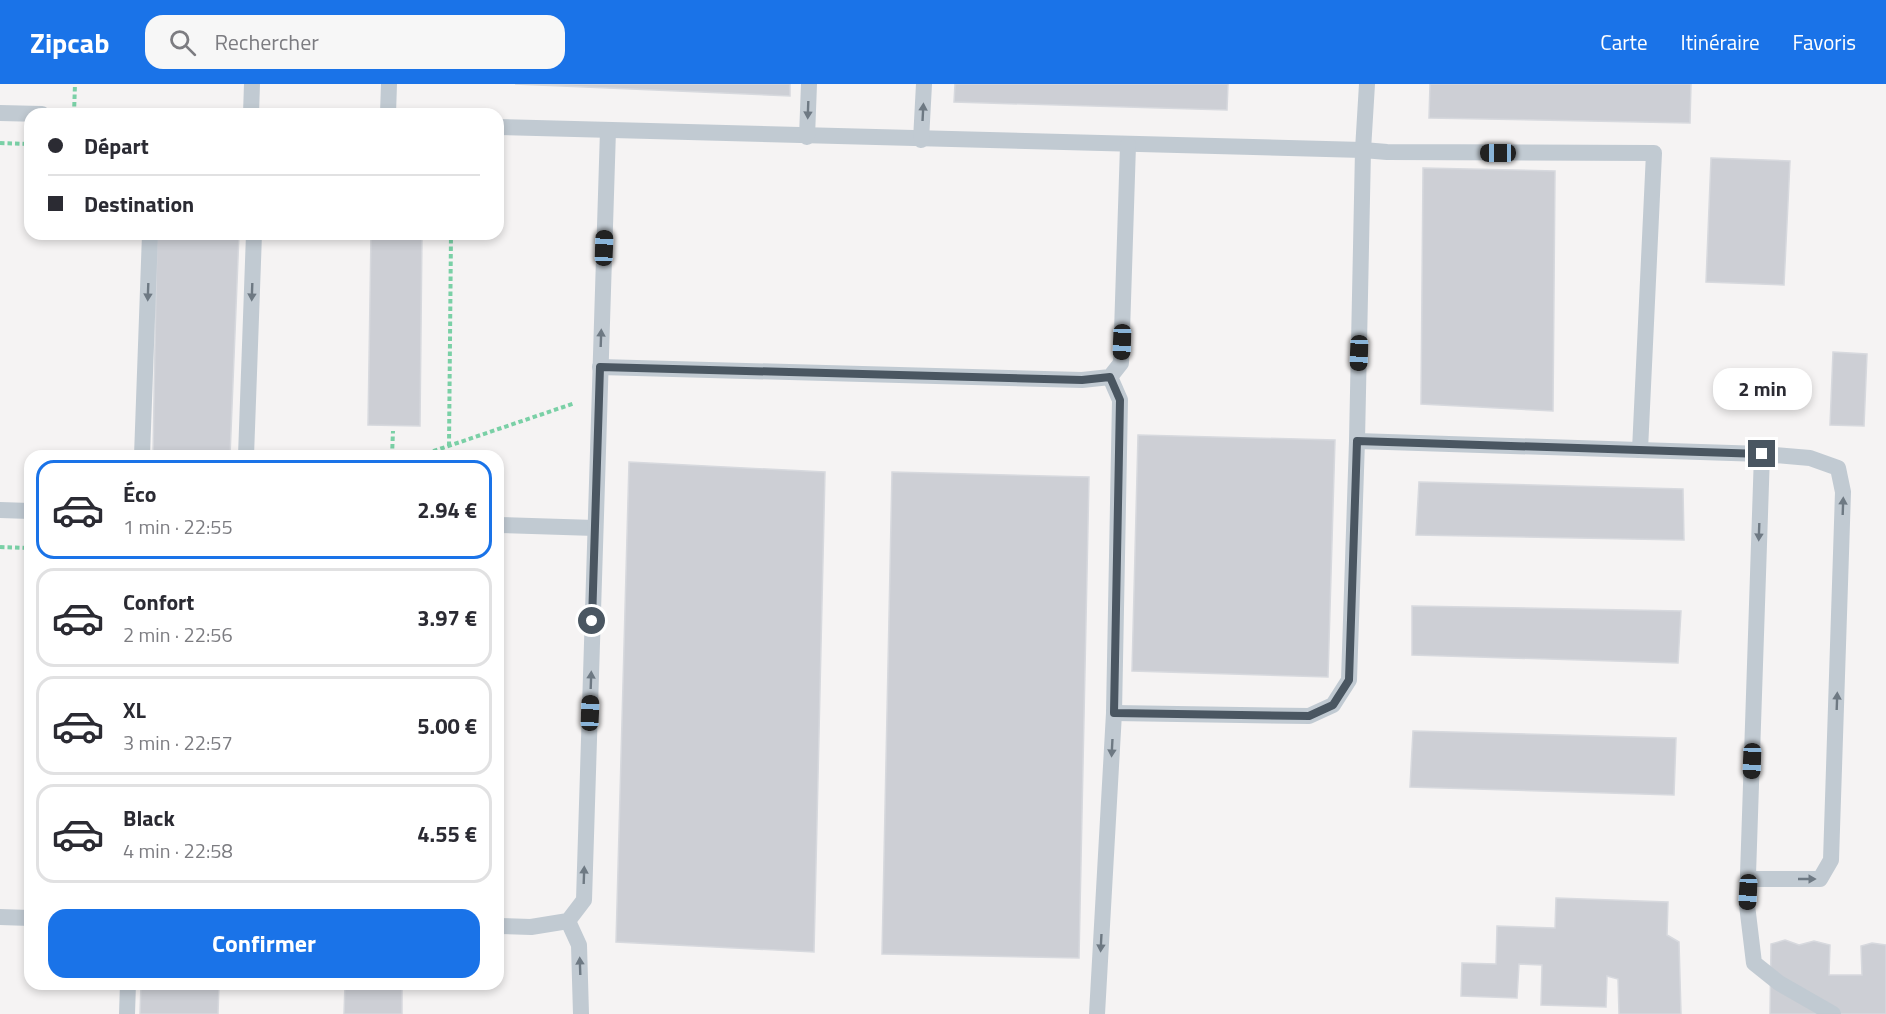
<!DOCTYPE html>
<html lang="fr">
<meta charset="utf-8">
<style>
body{margin:0;font-family:"Titillium Web",sans-serif;background:#f7f7f7;color:#2b2b33;height:100vh;display:flex;flex-direction:column;font-size:22px;white-space:nowrap}
*{box-sizing:border-box;margin:0}
p{font-size:20px;color:#7c7c81}
.icon{flex:none;width:33px;height:33px;fill:none;stroke:currentColor;stroke-width:2;stroke-linecap:round;stroke-linejoin:round}
.map{position:relative;flex:1;overflow:hidden}
.details{position:absolute;left:24px;top:366px;width:480px;height:540px;display:flex;flex-direction:column;background:#fff;border-radius:18px;box-shadow:0 3px 9px #0003}
.details>*{flex:none}
.top-card{position:absolute;left:24px;top:24px;width:480px;height:132px;border-radius:18px;box-shadow:0 3px 9px #0003;display:grid;align-content:center;height:132px;padding:0 24px;background:#fff}
.end{position:absolute;width:27px;height:27px;margin:-14px;border:8px solid #4a5661;background:#fff;box-shadow:0 0 0 3px #fff}
.from{border-radius:50%}
.bubble{position:absolute;height:42px;border-radius:18px;background:#fff;box-shadow:0 3px 9px #0003;font-size:20px;font-weight:700;line-height:42px;text-align:center}
.car{position:absolute;width:18px;height:36px;margin:-18px -9px;border-radius:8px;box-shadow:0 0 4px 2px #0007;background:linear-gradient(#222 24%,#8ab4d8 0 40%,#222 0 76%,#8ab4d8 0 86%,#222 0)}
.top-card b{display:flex;align-items:center;gap:21px;height:57px;font-size:22px}
.top-card b+b{border-top:2px solid #e1e1e2}
.top-card i{width:15px;height:15px;background:#2b2b33}
ul{padding:10px 0 0;list-style:none}
li{display:flex;align-items:center;gap:18px;height:99px;margin:0 12px 9px;padding:0 12px;border:3px solid #e1e1e2;border-radius:18px}
li div{flex:1}
li b{display:block;font-size:22px}
li em{font-style:normal;font-weight:700}
li.current{border-color:#1a73e8}
li>.icon{width:54px;height:54px;stroke-width:1.5}
.button{display:flex;gap:12px;margin-top:auto;padding:12px 24px}
.button a{flex:1;height:69px;border-radius:18px;background:#1a73e8;color:#fff;font-size:24px;font-weight:700;line-height:69px;text-align:center}
header{display:flex;align-items:center;gap:36px;box-sizing:border-box;height:84px;padding:0 30px;background:#1a73e8;color:#fff}
header strong{font-size:28px}
nav{display:flex;gap:33px;margin-inline-start:auto;font-size:21px}
.search{width:420px;height:54px;background:#f7f7f7;display:flex;align-items:center;gap:15px;box-sizing:border-box;padding:0 21px;border-radius:18px;color:#7c7c81;font-size:22px}
.map>svg:first-child{display:block}
</style>
<header>
<strong>Zipcab</strong>
<div class="search"><svg class="icon" aria-label="search" viewBox="0 0 24 24"><circle cx="10" cy="10" r="6"/><path d="M15 15l6 6"/></svg>Rechercher</div>
<nav><a>Carte</a><a>Itinéraire</a><a>Favoris</a></nav>
</header>
<div class="map">
<svg width="1886" height="930" viewBox="0 0 1886 930">
<rect width="100%" height="100%" fill="#f5f3f3"/>
<g fill="#cdcfd5" stroke="#d7d9de" stroke-width="1.5">
<path d="M515,0H790V12Z"/>
<path d="M955,0H1228L1227,26L954,18Z"/>
<path d="M1430,0H1691L1690,39L1429,34Z"/>
<path d="M1711,74L1790,77L1784,201L1706,198Z"/>
<path d="M1423,84L1555,87L1553,327L1421,320Z"/>
<path d="M157,150H239L230,372H153Z"/>
<path d="M371,150H422L420,342L368,341Z"/>
<path d="M1833,268L1867,270L1864,342L1830,341Z"/>
<path d="M1138,351L1335,356L1328,593L1132,587Z"/>
<path d="M629,378L825,388L814,868L616,858Z"/>
<path d="M892,388L1089,393L1079,874L882,870Z"/>
<path d="M1419,398L1683,405L1684,456L1416,451Z"/>
<path d="M1412,522L1681,527L1678,579L1412,571Z"/>
<path d="M1413,647L1676,654L1674,711L1410,703Z"/>
<path d="M1556,814L1668,818L1667,851L1679,858L1681,930H1619L1618,895L1607,892L1606,923L1541,921L1542,881L1519,880L1517,914L1461,912L1462,879L1496,880L1497,842L1555,844Z"/>
<path d="M1785,856L1799,861L1814,857L1830,861L1829,891H1862L1861,862L1872,859L1886,861V930H1770L1771,860Z"/>
<path d="M141,900H219L218,930H140Z"/>
<path d="M345,900H402V930H344Z"/>
</g>
<g fill="none" stroke-linecap="round" stroke-linejoin="round">
<g stroke="#7ad0a6" stroke-width="4" stroke-dasharray="4.5 3" stroke-linecap="butt">
<path d="M74,30L75,0"/>
<path d="M0,59L30,60"/>
<path d="M449,362L451,150"/>
<path d="M392,372L393,347"/>
<path d="M419,372L575,319"/>
<path d="M0,463L30,464"/>
</g>
<g stroke="#c1cad2" stroke-width="16">
<path d="M0,29L42,30"/>
<path d="M251,30L252,0"/>
<path d="M388,30L389,0"/>
<path d="M498,43C786,49 1074,61 1363,66L1387,68L1654,69L1640,366"/>
<path d="M807,53L809,0"/>
<path d="M921,56L924,0"/>
<path d="M600,283L1082,296L1110,293L1121,279L1128,61"/>
<path d="M1357,357L1762,370"/>
<path d="M142,372L150,150"/>
<path d="M246,372L254,150"/>
<path d="M0,426L30,427"/>
<path d="M498,441L595,444"/>
<path d="M1114,629L1309,632L1333,621L1349,596L1357,357L1363,66L1367,0"/>
<path d="M1748,795H1820L1831,776L1843,408L1838,384L1810,374L1762,370L1747,821L1754,879L1779,899L1833,930"/>
<path d="M0,833L30,834"/>
<path d="M568,837L579,861L581,930"/>
<path d="M498,842L531,843L568,837L584,816L608,46"/>
<path d="M127,930L128,900"/>
<path d="M1097,930L1114,629L1120,316L1110,293"/>
</g>
</g>
<defs><path id="oneway-solid" d="M-6-.8H1V-3.2L6.5 0L1 3.2V.8H-6Z" transform="scale(1.5)"/></defs>
<g fill="#6e7983">
<use href="#oneway-solid" transform="translate(808 26) rotate(92)"/>
<use href="#oneway-solid" transform="translate(923 28) rotate(-87)"/>
<use href="#oneway-solid" transform="translate(148 208) rotate(92)"/>
<use href="#oneway-solid" transform="translate(252 208) rotate(92)"/>
<use href="#oneway-solid" transform="translate(601 254) rotate(-88)"/>
<use href="#oneway-solid" transform="translate(1843 422) rotate(-88)"/>
<use href="#oneway-solid" transform="translate(1759 448) rotate(92)"/>
<use href="#oneway-solid" transform="translate(591 596) rotate(-88)"/>
<use href="#oneway-solid" transform="translate(1837 617) rotate(-88)"/>
<use href="#oneway-solid" transform="translate(1112 664) rotate(93)"/>
<use href="#oneway-solid" transform="translate(584 791) rotate(-88)"/>
<use href="#oneway-solid" transform="translate(1807 795)"/>
<use href="#oneway-solid" transform="translate(1101 859) rotate(93)"/>
<use href="#oneway-solid" transform="translate(580 882) rotate(-92)"/>
</g>
<g fill="none" stroke-linecap="round" stroke-linejoin="round">
<path stroke="#4a5661" stroke-width="8" d="M592,537L600,283L1082,296L1110,293L1120,316L1114,629L1309,632L1333,621L1349,596L1357,357L1762,370"/>
</g>
</svg>
<i class="end from" style="left:592px;top:537px"></i>
<i class="end" style="left:1762px;top:370px"></i>
<div class="bubble" style="left:1713px;top:284px;width:99px">2 min</div>
<i class="car" style="left:1498px;top:69px;rotate:270deg"></i>
<i class="car" style="left:604px;top:164px;rotate:2deg"></i>
<i class="car" style="left:1122px;top:258px;rotate:182deg"></i>
<i class="car" style="left:1359px;top:269px;rotate:182deg"></i>
<i class="car" style="left:590px;top:629px;rotate:2deg"></i>
<i class="car" style="left:1752px;top:677px;rotate:182deg"></i>
<i class="car" style="left:1748px;top:808px;rotate:183deg"></i>
<div class="top-card">
<b><i class="from"></i>Départ</b>
<b><i></i>Destination</b>
</div>
<section class="details">
<ul>
<li class="current"><svg class="icon" aria-label="car" viewBox="0 0 24 24"><path d="M5 17H2v-5l4-1 3-4h7l3 4 3 1v5h-3M9 17h6M6 11h13"/><circle cx="7" cy="17" r="2"/><circle cx="17" cy="17" r="2"/></svg><div><b>Éco</b><p>1 min · 22:55</p></div><em>2.94 €</em></li>
<li><svg class="icon" aria-label="car" viewBox="0 0 24 24"><path d="M5 17H2v-5l4-1 3-4h7l3 4 3 1v5h-3M9 17h6M6 11h13"/><circle cx="7" cy="17" r="2"/><circle cx="17" cy="17" r="2"/></svg><div><b>Confort</b><p>2 min · 22:56</p></div><em>3.97 €</em></li>
<li><svg class="icon" aria-label="car" viewBox="0 0 24 24"><path d="M5 17H2v-5l4-1 3-4h7l3 4 3 1v5h-3M9 17h6M6 11h13"/><circle cx="7" cy="17" r="2"/><circle cx="17" cy="17" r="2"/></svg><div><b>XL</b><p>3 min · 22:57</p></div><em>5.00 €</em></li>
<li><svg class="icon" aria-label="car" viewBox="0 0 24 24"><path d="M5 17H2v-5l4-1 3-4h7l3 4 3 1v5h-3M9 17h6M6 11h13"/><circle cx="7" cy="17" r="2"/><circle cx="17" cy="17" r="2"/></svg><div><b>Black</b><p>4 min · 22:58</p></div><em>4.55 €</em></li>
</ul>
<div class="button"><a>Confirmer</a></div>
</section>
</div>
